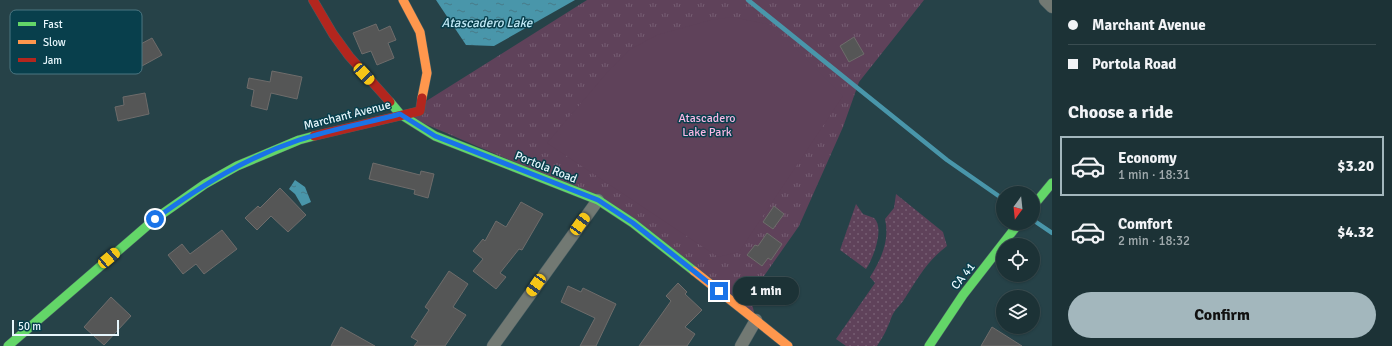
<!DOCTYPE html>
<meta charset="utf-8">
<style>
body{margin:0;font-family:Signika,sans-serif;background:#253a3e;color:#f1f3f6;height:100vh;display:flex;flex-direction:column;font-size:15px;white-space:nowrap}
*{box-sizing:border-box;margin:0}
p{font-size:13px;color:#a0aaad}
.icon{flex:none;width:22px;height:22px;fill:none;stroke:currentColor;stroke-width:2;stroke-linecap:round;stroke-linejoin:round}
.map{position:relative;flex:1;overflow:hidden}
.panel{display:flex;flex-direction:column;background:#1c3236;width:340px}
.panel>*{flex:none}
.banner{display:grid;align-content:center;height:88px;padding:0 16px;background:#1c3236}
.needle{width:26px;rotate:195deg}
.tools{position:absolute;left:996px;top:186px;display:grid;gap:8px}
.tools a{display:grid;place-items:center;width:44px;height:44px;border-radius:50%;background:#1c3236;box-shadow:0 1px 3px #0004,0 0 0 1px #3a4d51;font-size:20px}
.scale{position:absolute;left:12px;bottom:10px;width:107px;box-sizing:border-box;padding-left:4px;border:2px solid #e6f6fc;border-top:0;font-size:11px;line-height:14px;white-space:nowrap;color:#e6f6fc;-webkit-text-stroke:3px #083f4c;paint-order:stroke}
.end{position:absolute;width:18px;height:18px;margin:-9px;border:5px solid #1a73e8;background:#fff;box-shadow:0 0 0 2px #fff}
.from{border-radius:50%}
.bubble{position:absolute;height:28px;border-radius:14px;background:#1c3236;box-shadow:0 1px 3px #0004,0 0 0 1px #3a4d51;font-size:13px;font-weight:700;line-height:28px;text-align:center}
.car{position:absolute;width:12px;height:24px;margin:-12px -6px;border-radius:5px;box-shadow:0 0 3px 1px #0007;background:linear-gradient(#f5c518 24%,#345 0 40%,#f5c518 0 76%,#345 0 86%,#f5c518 0)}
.banner b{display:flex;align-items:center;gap:14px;height:38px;font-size:15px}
.banner b+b{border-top:1px solid #3a4d51}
.banner i{width:10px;height:10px;background:#f1f3f6}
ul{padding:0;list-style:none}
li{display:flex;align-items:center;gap:12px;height:60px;margin:0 8px 6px;padding:0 8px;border:2px solid transparent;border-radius:0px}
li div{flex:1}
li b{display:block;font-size:15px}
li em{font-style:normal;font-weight:700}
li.current{border-color:#a3b7bd}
li>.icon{width:36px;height:36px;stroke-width:1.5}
h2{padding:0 16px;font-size:18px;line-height:48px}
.action{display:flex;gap:8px;margin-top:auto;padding:8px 16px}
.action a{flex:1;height:46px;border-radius:24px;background:#a3b7bd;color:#111;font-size:16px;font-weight:700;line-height:46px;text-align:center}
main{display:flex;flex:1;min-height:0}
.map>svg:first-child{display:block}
</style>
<main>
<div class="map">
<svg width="1052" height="346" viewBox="0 0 1052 346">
<defs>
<pattern id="grass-dots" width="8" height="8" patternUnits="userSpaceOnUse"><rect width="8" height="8" fill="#5f425a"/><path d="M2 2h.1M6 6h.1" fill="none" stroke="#765e73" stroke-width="1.8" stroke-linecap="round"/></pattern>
<pattern id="park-tufts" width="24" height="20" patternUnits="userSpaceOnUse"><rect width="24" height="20" fill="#5f425a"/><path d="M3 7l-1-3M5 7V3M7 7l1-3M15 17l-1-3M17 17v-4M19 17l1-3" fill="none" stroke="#765e73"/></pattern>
<pattern id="water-ripples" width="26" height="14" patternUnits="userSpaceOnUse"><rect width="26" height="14" fill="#4996aa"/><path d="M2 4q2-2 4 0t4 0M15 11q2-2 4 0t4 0" fill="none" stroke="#487b89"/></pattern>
</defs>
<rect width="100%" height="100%" fill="#264248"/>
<g fill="url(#grass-dots)">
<path d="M896,194L943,232L947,246C927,261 918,278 905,298C901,305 895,309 892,316C887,329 885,334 877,346H846L836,339L875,283L870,277C881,260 890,240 885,219L894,208Z"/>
<path d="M856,204L863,214L874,218C885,228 873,259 866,269L840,250Z"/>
</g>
<path fill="url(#park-tufts)" d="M587,0H924L859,82L843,127L799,226L750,296L756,320L596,197L404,115Z"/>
<path fill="#5f425a" d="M732,17L772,25L843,96L739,252L718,257L547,143L611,68L631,49L657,35L711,20Z"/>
<g fill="url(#water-ripples)">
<path d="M436,0H575L494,46L466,45Z"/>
<path d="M295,180L305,187L311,202L302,206L295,194L289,189Z"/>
</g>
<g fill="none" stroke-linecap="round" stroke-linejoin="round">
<g stroke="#4996aa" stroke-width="4.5">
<path d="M748,0L947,160L1003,199"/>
<path d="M1033,220L1052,233"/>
</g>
</g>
<g fill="#555656" stroke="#6e6c6b">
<path d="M376,24L379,31L390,26L396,40L388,43L394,58L377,65L371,51L362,54L353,33Z"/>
<path d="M131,36L137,46L152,38L162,55L131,72L126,63L121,66L114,55L119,52L114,45Z"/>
<path d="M854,37L864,54L849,62L840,46Z"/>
<path d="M272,71L302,77L297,99L271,93L267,110L251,106L254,90L247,88L249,78L270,82Z"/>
<path d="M145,93L149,114L118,121L115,107L124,105L123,97Z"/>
<path d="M373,163L420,175L421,171L434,174L428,198L414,194L415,190L369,179Z"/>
<path d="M280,188L306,215L288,232L271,216L257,230L245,218L258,206L260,208Z"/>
<path d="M521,202L543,214L522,250L519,249L500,273L506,277L496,289L473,271L483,259L473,251L483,239L485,241L496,221L506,227Z"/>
<path d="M774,206L784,214L773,229L763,222Z"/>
<path d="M222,230L237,249L204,274L196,264L183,274L168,255L182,244L190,254Z"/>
<path d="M767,233L782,244L771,260L768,258L762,266L747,255L755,245L758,246Z"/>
<path d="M449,271L468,284L453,307L466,315L445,346H414L418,341L411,337L429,310L425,307Z"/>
<path d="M678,283L687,292L685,294L702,310L685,327L695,334L687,346H639L671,301L666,296Z"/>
<path d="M568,286L581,292L583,288L616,304L596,346H580L595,318L561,302Z"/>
<path d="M111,297L131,316L104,345L84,327Z"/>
<path d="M341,327L375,346H331Z"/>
<path d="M992,327L1022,346H981Z"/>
</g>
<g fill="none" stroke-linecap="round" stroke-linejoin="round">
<defs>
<g id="street">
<path d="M1045,0L1052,7"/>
<path d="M493,346L598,200"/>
<path d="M741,346L756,320"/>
</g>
<g id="fast">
<path d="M390,102L400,114L435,136L598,200L633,223L694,271"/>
<path d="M1033,206L1052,183"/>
<path d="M8,346L155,219L205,184L237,166L299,140L314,136"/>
<path d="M929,346L963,295L1019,223"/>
</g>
<g id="slow">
<path d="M403,0L420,32L427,73L422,98"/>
<path d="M694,271L788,346"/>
</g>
<g id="jam">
<path d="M313,0L333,34L349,56L390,102"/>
<path d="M314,136L420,111L422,98"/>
</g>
</defs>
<use href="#street" stroke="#475d62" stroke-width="13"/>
<use href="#fast" stroke="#475d62" stroke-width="10"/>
<use href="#slow" stroke="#475d62" stroke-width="10"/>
<use href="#jam" stroke="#475d62" stroke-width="10"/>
<use href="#street" stroke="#727973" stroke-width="12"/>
<use href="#fast" stroke="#63d668" stroke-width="9"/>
<use href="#slow" stroke="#ff974d" stroke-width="9"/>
<use href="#jam" stroke="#b3261e" stroke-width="9"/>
</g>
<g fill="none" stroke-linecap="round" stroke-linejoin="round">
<path stroke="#1a73e8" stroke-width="5" d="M155,219C201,186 245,158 299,140C332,129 367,123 400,114L435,136L598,200L633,223L719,291"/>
</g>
<g text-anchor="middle" stroke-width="3" stroke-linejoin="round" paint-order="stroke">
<g font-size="12" fill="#e6f6fc" stroke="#083f4c">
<text transform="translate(347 115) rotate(-14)" y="4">Marchant Avenue</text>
<text transform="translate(546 167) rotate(22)" y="4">Portola Road</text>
<text transform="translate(963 276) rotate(-52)" y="4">CA 41</text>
</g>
<g font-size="12" fill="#f6b7e3" stroke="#083f4c">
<text x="707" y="122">Atascadero<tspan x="707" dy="14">Lake Park</tspan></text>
</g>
<g font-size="13" font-style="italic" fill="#bfe8f5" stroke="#083f4c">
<text x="487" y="27">Atascadero Lake</text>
</g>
</g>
<rect x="10" y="10" width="132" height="64" rx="6" fill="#083f4c" stroke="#4b7681" stroke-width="1"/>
<rect x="18" y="22" width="18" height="4" fill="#63d668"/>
<rect x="18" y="40" width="18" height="4" fill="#ff974d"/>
<rect x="18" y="58" width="18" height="4" fill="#b3261e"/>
<g font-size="11" fill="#e6f6fc">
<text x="43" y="28">Fast</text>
<text x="43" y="46">Slow</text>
<text x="43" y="64">Jam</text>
</g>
</svg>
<div class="tools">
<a><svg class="needle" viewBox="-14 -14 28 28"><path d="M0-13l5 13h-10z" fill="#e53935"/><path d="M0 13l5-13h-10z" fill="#a0aaad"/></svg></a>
<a><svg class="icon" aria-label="locate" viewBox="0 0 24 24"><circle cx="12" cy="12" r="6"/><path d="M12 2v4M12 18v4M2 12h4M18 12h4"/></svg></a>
<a><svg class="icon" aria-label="layers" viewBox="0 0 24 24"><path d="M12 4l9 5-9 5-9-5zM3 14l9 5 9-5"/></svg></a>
</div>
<div class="scale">50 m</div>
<i class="end from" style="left:155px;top:219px"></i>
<i class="end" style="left:719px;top:291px"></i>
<div class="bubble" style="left:733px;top:277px;width:66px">1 min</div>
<i class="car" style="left:364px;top:74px;rotate:137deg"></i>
<i class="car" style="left:580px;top:224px;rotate:36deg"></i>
<i class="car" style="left:109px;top:258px;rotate:49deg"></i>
<i class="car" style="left:536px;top:285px;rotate:215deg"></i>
</div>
<section class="panel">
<div class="banner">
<b><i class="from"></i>Marchant Avenue</b>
<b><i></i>Portola Road</b>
</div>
<h2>Choose a ride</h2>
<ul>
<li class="current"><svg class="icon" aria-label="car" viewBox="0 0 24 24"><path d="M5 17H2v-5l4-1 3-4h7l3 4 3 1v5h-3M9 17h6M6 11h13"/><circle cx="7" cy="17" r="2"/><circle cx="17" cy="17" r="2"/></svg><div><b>Economy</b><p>1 min · 18:31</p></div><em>$3.20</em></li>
<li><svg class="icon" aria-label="car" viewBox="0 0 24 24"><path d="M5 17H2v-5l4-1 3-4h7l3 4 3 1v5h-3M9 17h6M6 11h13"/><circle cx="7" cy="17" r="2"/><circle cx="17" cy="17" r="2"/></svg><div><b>Comfort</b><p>2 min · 18:32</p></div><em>$4.32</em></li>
</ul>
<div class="action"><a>Confirm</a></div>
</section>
</main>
